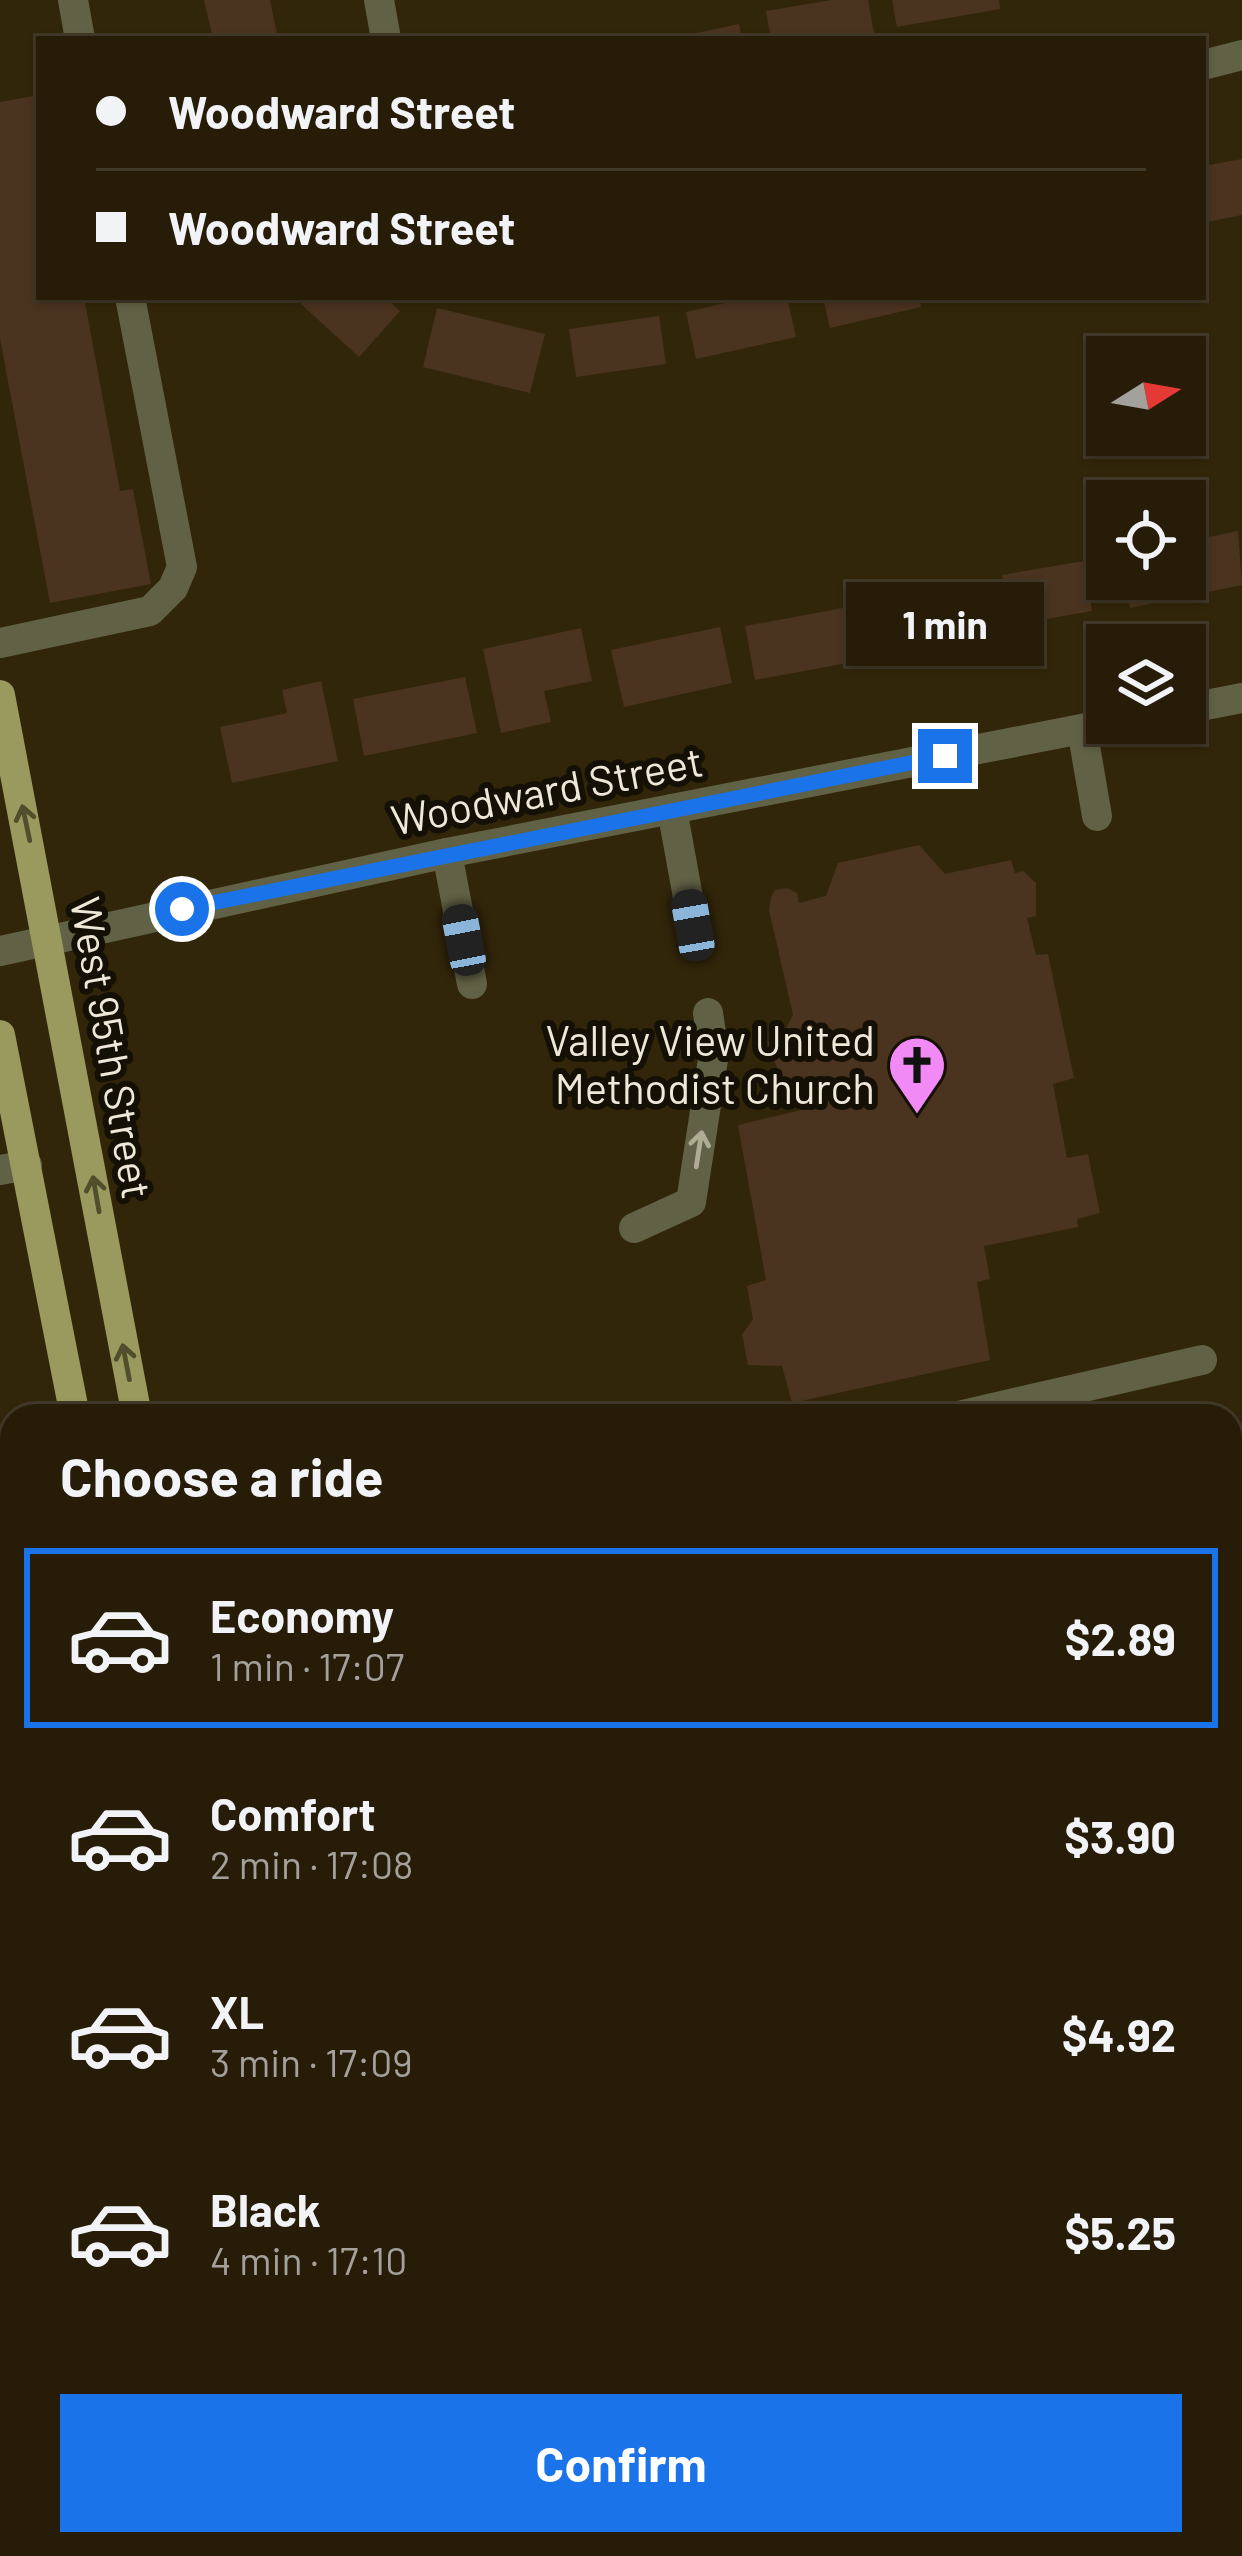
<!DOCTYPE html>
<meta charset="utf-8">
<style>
body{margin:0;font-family:Barlow,sans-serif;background:#2e2512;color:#f1f3f6;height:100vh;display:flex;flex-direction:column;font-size:45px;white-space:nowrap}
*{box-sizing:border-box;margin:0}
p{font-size:39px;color:#a4a19c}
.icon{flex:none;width:66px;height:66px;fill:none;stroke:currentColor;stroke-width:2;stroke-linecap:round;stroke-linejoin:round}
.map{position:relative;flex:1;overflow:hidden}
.details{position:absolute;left:0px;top:1404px;width:1242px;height:1152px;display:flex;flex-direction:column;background:#261c08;border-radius:36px 36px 0 0;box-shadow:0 3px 9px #0004,0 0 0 3px #423a29}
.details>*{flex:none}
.banner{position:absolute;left:36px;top:36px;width:1170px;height:264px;border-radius:0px;box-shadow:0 3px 9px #0004,0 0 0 3px #423a29;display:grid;align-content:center;height:264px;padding:0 60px;background:#261c08}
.needle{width:78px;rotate:79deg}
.tools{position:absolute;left:1086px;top:336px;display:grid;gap:24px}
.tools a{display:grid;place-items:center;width:120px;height:120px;border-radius:0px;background:#261c08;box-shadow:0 3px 9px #0004,0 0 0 3px #423a29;font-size:60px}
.end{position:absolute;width:54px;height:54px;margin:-27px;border:15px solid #1a73e8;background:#fff;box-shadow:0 0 0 6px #fff}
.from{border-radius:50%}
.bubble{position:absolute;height:84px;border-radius:0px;background:#261c08;box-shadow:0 3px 9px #0004,0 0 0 3px #423a29;font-size:39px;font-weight:700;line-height:84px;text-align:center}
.car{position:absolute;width:36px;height:72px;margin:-36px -18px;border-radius:15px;box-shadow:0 0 9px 3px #0007;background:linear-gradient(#222 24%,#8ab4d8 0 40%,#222 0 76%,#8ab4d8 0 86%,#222 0)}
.banner b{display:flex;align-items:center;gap:42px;height:114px;font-size:45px}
.banner b+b{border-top:3px solid #423a29}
.banner i{width:30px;height:30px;background:#f1f3f6}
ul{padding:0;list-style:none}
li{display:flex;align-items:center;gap:36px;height:180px;margin:0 24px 18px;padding:0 36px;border:6px solid transparent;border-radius:0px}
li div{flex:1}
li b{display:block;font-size:45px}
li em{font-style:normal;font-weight:700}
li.current{border-color:#1a73e8}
li>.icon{width:108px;height:108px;stroke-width:1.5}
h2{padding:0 60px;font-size:54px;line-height:144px}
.primary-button{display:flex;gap:24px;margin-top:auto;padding:24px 60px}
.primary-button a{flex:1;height:138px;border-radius:0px;background:#1a73e8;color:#fff;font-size:48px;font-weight:700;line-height:138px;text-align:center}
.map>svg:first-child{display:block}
</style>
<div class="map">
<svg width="1242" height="2556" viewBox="0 0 1242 2556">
<rect width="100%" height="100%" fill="#32260a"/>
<g fill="#4a331f">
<path d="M204,0H270L278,39H213Z"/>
<path d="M831,0H868L875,39H771L766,11Z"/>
<path d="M892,0H999L1000,9L897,27Z"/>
<path d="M739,24L742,39H678V37Z"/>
<path d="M34,96L39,124V297H84L120,491L133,489L151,584L50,603L0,339V102Z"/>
<path d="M1242,159V215L1207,222L1203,166Z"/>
<path d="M308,297H385L400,311L359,357L301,304Z"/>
<path d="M751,297H787L796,337L696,359L686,312Z"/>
<path d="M823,297H919L921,307L830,328Z"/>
<path d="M437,308L545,334L530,393L423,367Z"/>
<path d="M659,316L666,364L576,377L569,329Z"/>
<path d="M1238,531L1242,585L1130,608L1124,579H1185V542Z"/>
<path d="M1084,561L1092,611L1011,625L1002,575Z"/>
<path d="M969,586L978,636L879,652L870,603Z"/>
<path d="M843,608L853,662L755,680L745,626Z"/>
<path d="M720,627L732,683L624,707L611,650Z"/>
<path d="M581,628L592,681L544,691L551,722L501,733L483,649Z"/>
<path d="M465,677L477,733L364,756L353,699Z"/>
<path d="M321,681L338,761L232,783L220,727L287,713L282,690Z"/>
<path d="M919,845L945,874L1011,860L1015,873L1023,871L1036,883V916L1027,918L1036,955L1048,954L1074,1078L1053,1084L1067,1158L1088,1154L1100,1213L1077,1219L1078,1227L984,1246L990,1279L977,1282L990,1360L792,1403L782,1366L748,1365L742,1334L753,1320L747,1286L766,1280L738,1125L810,1108L808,1091L800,1084L785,1088L767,1042L777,1040L775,1030L786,1028L793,1015L769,910L771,897L775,890L787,888L797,893L799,903L826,896L838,863Z"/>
<path d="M1230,1534L1242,1552V1629L1233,1634Z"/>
<path d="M12,1652V2012L0,2015V1655Z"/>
<path d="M1230,1660L1242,1661V1749L1230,1748Z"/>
<path d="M1242,2315V2379L1230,2381V2318Z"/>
<path d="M76,2544H204L206,2556H78Z"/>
<path d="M484,2544H549L550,2550L486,2556Z"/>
</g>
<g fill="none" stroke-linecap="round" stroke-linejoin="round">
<path stroke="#908670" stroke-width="8" stroke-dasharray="6 9" stroke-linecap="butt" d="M0,1511L12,1509"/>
<g stroke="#616145" stroke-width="30">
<path d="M73,0L80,39"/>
<path d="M379,0L386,39"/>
<path d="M1203,65L1242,55"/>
<path d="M0,643L150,611L173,588L182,567L130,297"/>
<path d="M1185,709L1242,698"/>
<path d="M1082,729L1097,816"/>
<path d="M672,809L693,925"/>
<path d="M447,853L472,984"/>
<path d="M0,951L447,853L1112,723"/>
<path d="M0,1170L27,1165"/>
<path d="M634,1228L691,1202L714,1053L708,1013"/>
<path d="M958,1416L1202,1360"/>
<path d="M0,1567L12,1565"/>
<path d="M0,2079L12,2077"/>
<path d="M0,2180L12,2177"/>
<path d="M1230,2213L1242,2211"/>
<path d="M0,2307L12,2304"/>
<path d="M0,2412L12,2410"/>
</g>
<g stroke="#9a9a5e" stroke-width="30">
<path d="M0,695L137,1416"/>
<path d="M0,1035L75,1416"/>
<path d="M293,2544L296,2556"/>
<path d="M362,2544L365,2556"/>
</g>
</g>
<defs><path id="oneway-shaft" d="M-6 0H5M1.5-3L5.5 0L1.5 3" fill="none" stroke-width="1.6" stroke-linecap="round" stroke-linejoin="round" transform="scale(3)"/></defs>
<g stroke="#514e2d">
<use href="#oneway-shaft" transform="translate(26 823) rotate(-102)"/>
<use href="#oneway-shaft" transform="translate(96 1194) rotate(-100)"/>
<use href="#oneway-shaft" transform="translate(126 1362) rotate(-101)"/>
</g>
<use stroke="#afab95" href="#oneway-shaft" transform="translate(699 1149) rotate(-81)"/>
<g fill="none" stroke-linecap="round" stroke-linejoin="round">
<path stroke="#1a73e8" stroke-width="15" d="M182,909L945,756"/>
</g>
<defs>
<symbol id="church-pin" viewBox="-11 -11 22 30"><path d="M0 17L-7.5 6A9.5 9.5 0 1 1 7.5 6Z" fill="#f18af4" stroke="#151005"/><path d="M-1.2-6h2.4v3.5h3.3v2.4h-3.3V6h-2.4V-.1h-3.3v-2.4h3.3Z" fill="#111"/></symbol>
</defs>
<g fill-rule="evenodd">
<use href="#church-pin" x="884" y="1032" width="66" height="90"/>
</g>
<g text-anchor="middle" stroke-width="12" stroke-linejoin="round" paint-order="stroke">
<g font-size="42" fill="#efe7d7" stroke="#151005">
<text transform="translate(547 791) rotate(-11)" y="15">Woodward Street</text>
<text transform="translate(111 1048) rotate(80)" y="15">West 95th Street</text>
</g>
<g font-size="42" fill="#efe7d7" stroke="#151005" text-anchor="end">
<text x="875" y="1056">Valley View United<tspan x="875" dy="48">Methodist Church</tspan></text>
</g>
</g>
</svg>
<div class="tools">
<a><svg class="needle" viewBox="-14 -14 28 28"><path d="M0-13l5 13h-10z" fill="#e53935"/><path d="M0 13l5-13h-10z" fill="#a4a19c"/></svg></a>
<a><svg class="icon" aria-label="locate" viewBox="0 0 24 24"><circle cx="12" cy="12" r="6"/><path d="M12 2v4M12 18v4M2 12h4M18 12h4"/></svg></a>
<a><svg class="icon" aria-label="layers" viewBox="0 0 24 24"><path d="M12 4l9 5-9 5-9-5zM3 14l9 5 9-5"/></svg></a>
</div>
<i class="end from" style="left:182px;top:909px"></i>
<i class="end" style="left:945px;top:756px"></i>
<div class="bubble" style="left:846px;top:582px;width:198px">1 min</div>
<i class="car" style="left:693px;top:925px;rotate:350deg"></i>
<i class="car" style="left:464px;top:940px;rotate:349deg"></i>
<div class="banner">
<b><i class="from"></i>Woodward Street</b>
<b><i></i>Woodward Street</b>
</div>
<section class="details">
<h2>Choose a ride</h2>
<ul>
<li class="current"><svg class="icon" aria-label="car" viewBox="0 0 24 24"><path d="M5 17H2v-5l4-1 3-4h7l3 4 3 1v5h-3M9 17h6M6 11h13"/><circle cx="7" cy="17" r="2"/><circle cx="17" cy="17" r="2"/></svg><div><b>Economy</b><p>1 min · 17:07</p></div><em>$2.89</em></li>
<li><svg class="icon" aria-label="car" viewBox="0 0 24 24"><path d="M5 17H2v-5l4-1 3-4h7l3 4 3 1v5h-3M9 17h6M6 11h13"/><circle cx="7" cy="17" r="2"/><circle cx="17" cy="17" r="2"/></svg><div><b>Comfort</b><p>2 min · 17:08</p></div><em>$3.90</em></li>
<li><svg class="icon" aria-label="car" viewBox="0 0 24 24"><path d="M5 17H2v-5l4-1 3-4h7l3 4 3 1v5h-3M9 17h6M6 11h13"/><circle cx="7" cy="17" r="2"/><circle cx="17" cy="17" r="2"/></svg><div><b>XL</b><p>3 min · 17:09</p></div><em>$4.92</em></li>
<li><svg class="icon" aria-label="car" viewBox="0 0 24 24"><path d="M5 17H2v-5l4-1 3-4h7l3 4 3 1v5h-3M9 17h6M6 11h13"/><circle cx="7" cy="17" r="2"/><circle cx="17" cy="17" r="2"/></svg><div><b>Black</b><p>4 min · 17:10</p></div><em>$5.25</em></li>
</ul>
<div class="primary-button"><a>Confirm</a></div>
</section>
</div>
